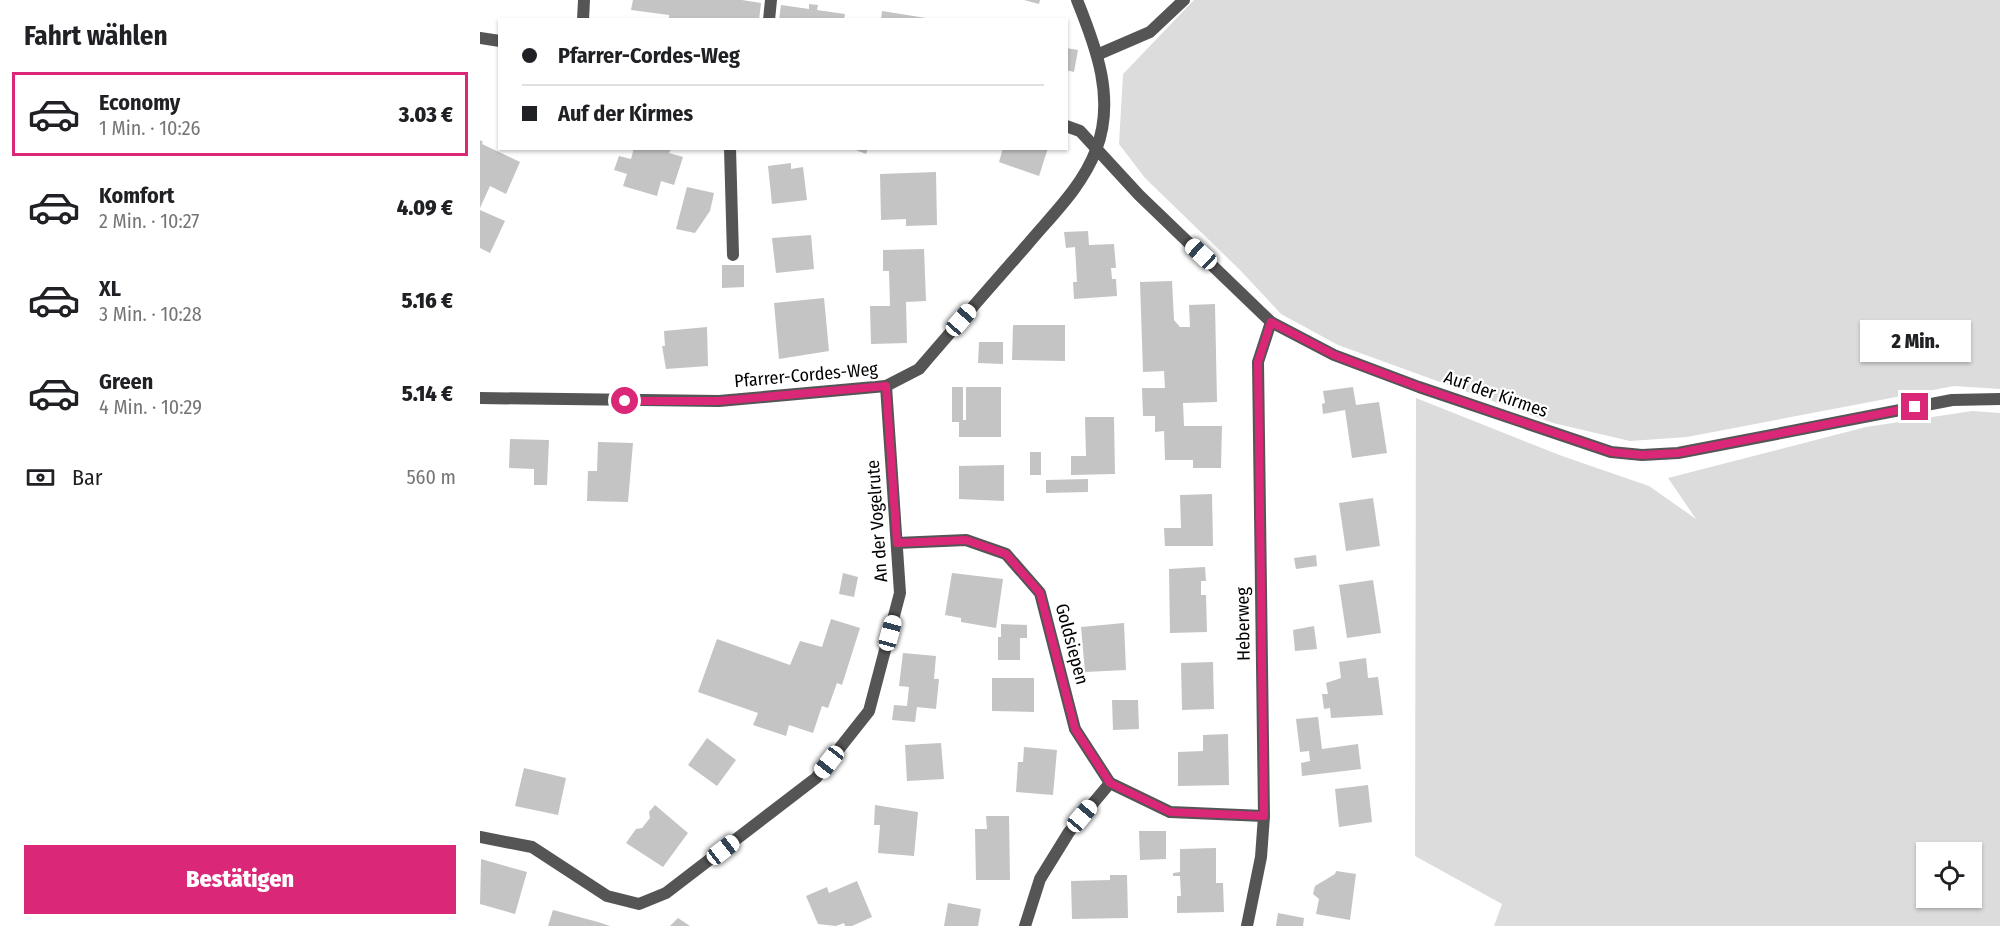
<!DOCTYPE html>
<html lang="de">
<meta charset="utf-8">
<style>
body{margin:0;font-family:"Fira Sans Condensed",sans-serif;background:#f6f6f6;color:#202124;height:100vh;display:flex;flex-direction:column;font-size:22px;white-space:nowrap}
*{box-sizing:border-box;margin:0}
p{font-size:20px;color:#757577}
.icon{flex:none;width:33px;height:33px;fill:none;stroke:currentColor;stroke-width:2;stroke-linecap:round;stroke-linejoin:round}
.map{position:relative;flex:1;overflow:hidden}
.sheet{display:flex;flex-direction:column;background:#fff;width:480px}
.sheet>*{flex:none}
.guide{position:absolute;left:18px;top:18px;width:570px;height:132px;border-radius:0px;box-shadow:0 2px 4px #0004;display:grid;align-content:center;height:132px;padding:0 24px;background:#fff}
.fabs{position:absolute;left:1436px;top:842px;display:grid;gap:12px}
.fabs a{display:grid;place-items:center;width:66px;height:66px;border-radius:0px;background:#fff;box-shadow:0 2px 4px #0004;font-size:30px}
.end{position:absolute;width:27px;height:27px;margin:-14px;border:8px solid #db2777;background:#fff;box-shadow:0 0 0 3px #fff}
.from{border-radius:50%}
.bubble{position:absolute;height:42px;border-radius:0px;background:#fff;box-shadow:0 2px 4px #0004;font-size:20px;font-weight:800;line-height:42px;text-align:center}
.car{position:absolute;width:18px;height:36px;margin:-18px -9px;border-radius:8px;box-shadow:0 0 4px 2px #0007;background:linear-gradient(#fff 24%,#345 0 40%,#fff 0 76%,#345 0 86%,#fff 0)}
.guide b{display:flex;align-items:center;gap:21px;height:57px;font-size:22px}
.guide b+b{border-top:2px solid #e0e0e0}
.guide i{width:15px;height:15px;background:#202124}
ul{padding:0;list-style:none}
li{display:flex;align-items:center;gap:18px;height:84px;margin:0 12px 9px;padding:0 12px;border:3px solid transparent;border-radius:0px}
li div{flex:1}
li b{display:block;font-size:22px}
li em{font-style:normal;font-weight:800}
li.selected{border-color:#db2777}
li>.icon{width:54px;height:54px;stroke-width:1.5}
h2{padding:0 24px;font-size:27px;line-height:72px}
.pay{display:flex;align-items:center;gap:15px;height:66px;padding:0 24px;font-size:22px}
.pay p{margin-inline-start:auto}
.button{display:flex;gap:12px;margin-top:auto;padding:12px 24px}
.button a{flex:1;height:69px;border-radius:0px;background:#db2777;color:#fff;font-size:24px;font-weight:800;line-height:69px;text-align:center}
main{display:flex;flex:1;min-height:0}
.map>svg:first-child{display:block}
</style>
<main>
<section class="sheet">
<h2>Fahrt wählen</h2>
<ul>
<li class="selected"><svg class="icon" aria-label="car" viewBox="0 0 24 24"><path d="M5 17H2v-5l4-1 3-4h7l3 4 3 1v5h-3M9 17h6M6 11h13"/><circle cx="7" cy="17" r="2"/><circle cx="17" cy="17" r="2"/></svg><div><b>Economy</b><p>1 Min. · 10:26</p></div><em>3.03 €</em></li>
<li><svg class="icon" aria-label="car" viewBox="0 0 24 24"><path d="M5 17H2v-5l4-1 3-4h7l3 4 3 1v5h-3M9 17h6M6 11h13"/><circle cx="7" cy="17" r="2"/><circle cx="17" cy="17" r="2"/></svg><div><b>Komfort</b><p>2 Min. · 10:27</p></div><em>4.09 €</em></li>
<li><svg class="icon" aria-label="car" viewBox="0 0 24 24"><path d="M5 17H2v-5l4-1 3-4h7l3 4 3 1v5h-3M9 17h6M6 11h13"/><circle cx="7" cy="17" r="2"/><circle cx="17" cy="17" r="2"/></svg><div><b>XL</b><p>3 Min. · 10:28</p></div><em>5.16 €</em></li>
<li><svg class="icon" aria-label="car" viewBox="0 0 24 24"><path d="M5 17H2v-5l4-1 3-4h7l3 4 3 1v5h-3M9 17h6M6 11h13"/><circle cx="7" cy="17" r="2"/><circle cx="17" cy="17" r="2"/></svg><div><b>Green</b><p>4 Min. · 10:29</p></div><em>5.14 €</em></li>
</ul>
<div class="pay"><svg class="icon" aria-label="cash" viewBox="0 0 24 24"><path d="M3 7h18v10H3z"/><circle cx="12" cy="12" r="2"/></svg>Bar<p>560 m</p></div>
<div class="button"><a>Bestätigen</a></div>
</section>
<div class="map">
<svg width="1520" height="926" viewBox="0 0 1520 926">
<rect width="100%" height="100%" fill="#fff"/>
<g fill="#dcdcdc" fill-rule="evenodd">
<path d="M714,0H1520V389L1474,386L1207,437L1150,441L1073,423L858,345L801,314L761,271L665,178L639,144L643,74Z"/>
<path d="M936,398L1082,456L1169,486L1216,519L1188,478L1386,427L1492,411L1520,413V926H1014L1022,904L935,856ZM1446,852H1491V897H1446Z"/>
</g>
<g fill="#c4c4c4">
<path d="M153,0H262L281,3L279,20H189V15L151,10Z"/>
<path d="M544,0H560L559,4Z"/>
<path d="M329,4L338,5L337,10L365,14L364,20H299L301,5L329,9Z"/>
<path d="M402,11L446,18V20H401Z"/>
<path d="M586,48L598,50L594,72L586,70Z"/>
<path d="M0,140L3,142L2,144L40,162L26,194L10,186L0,208Z"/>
<path d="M154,148H191L189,153L203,157L194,185L181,181L177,196L143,186L147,174L134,170L139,156L151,159Z"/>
<path d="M371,148H388L386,154Z"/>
<path d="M523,148H568L559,176L519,162Z"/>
<path d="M311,163V169L323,167L327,200L292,204L288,166Z"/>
<path d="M456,172L457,225L426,226V219L401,220L400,174Z"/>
<path d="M207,187L234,193L230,211L215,233L196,229Z"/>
<path d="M0,210L25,221L10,253L0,248Z"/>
<path d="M608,231L609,245L634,244L636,268H631L632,279H636L637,296L594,299L593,282H597L595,247L586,248L584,232Z"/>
<path d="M331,235L334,269L296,273L292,238Z"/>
<path d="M444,249L446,301L426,302L427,343L391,344L390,306H410L409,271H403V250Z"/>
<path d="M242,265H264V287L242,288Z"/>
<path d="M692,281L694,320L700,327H710L709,305L735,304L737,402L703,403L704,426H742L741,468H713V460H685L684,431L675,432V416H663L662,388H685L684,371L663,372L660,282Z"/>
<path d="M344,298L349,351L299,359L294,303Z"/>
<path d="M533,325H585V361L532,360Z"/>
<path d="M227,327L228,366L186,369L182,346H185L184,331Z"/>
<path d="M499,342H523V364L498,363Z"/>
<path d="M472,387H483V420H486V387H521V437H479V422H472Z"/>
<path d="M873,387L876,405L899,402L907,453L872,458L865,410L843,414L842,404L845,403L843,391Z"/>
<path d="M605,417H634L635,474L591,475V456H606Z"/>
<path d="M30,439L69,440L67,485H54V469L29,468Z"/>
<path d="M118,442L153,443L148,502L107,501L108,471H117Z"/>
<rect x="550" y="452" width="11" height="23"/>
<path d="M524,465V501L479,499V466Z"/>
<path d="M608,479V492L566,493V480Z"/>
<path d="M732,494L733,546H685L684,528H701L700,495Z"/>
<path d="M893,498L900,546L866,551L859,503Z"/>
<path d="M836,555L837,566L816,569L814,558Z"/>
<path d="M725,567L726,581H721V595H726L727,632L690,633L689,569Z"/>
<path d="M363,573L378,577L374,597L359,594Z"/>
<path d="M472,573L523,579L516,628L481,622V618L465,615Z"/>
<path d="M893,580L901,633L867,638L859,585Z"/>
<path d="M351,619L380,628L362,685L357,683L348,708L342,706L333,733L309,725L306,736L273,725L278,713L218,692L237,639L310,665L320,641L342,647Z"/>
<path d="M644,623L646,670L605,672L601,627Z"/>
<path d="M521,624L547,625V638H540V660H518V637H521Z"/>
<path d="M834,626L837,649L815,651L813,630Z"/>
<path d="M423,653L456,656L454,679H459L456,709L437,707L435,722L412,720L414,705L427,706L429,687L419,686Z"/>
<path d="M886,658L888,678L898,677L903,715L851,718L850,708L844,709L842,694H848L846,683L861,678L859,662Z"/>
<path d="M733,662L734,709L702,710L701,663Z"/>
<path d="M512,678H554V712L512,711Z"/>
<path d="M632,700H658L659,729L633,730Z"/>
<path d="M838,717L842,749L878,744L881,769L822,776L821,763L830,761L829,751L820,752L816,719Z"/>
<path d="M748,734L749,785L698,786V752L723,751V735Z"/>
<path d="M227,738L256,760L237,786L208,765Z"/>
<path d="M461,743L464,779L427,781L425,745Z"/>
<path d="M544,747L577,750L573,795L536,792L538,762H543Z"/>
<path d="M44,768L86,778L78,815L35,806Z"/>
<path d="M888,785L892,822L859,827L855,789Z"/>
<path d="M175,805L208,833L183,867L146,843L156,829L162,828L170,818L169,812Z"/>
<path d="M395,805L438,812L434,856L398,853L400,825H394Z"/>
<path d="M506,816H529L530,880H496L495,829H507Z"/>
<path d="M659,831H686V859L660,860Z"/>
<path d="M736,848V883H743L744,912L697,913V896H701L700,876H693V873L700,872V849Z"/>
<path d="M1,859L47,872L35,914L0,904Z"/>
<path d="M856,871L876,874L870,920L836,914L839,899L833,894L835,886L855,874Z"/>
<path d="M630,875H647L648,918L592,919L591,881L630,880Z"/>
<path d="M377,881L392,917L372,926H365L364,923L356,926L338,924L326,896L347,887L349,893Z"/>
<path d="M468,903L501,909L498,926H464Z"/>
<path d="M73,910L118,922L130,926H68Z"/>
<path d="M798,913L824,918L823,926H796Z"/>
<path d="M198,918L210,926H190Z"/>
</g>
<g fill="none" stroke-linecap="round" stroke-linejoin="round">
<g stroke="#555" stroke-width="12">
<path d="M289,20L291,0"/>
<path d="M250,148L253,255"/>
</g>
<g stroke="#555" stroke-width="12">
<path d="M103,20L104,0"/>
<path d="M0,38L20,41"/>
<path d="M619,54L670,32L704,0"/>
<path d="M586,126L600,131L659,195L791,322L854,355L939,387L1131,452L1162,455L1198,453L1472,400L1520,399"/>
<path d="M0,398L239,401L406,386L439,369C475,327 511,286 547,245C572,215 602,187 616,150C636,99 616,47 597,0"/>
<path d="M417,543L486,540L526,554L560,593L595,729L630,783L690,812L784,816"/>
<path d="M0,837L52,847L127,896L159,904L186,893L336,778L389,711L420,593L406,386"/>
<path d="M545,926L560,879L589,832L630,783"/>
<path d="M767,926L781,857L784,816L778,362L791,322"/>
</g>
</g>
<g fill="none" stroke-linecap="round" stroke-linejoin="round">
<path stroke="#db2777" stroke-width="8" d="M145,401H239L406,386L417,543L486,540L526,554L560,593L595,729L630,783L690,812L784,816L778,362L791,322L854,355L939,387L1131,452L1162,455L1198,453L1435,407"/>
</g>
<g text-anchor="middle" stroke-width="4.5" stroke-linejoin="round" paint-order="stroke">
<g font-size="18" fill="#000" stroke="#fff">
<text transform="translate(326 375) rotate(-5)" y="6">Pfarrer-Cordes-Weg</text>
<text transform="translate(1016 394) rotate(19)" y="6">Auf der Kirmes</text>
<text transform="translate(397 521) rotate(-94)" y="6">An der Vogelrute</text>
<text transform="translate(763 624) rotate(-91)" y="6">Heberweg</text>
<text transform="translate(592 644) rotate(75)" y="6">Goldsiepen</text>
</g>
</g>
</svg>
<div class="fabs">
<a><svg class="icon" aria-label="locate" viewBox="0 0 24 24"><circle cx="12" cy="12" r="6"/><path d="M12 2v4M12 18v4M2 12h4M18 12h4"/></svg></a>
</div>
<i class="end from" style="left:145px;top:401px"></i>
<i class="end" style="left:1435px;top:407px"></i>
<div class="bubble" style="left:1380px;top:320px;width:111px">2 Min.</div>
<i class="car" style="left:721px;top:254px;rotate:313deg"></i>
<i class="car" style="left:481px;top:320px;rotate:41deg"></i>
<i class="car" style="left:410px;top:633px;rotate:15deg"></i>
<i class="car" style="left:349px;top:762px;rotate:218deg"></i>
<i class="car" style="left:602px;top:816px;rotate:40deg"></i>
<i class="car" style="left:243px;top:850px;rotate:52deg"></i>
<div class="guide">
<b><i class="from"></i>Pfarrer-Cordes-Weg</b>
<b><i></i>Auf der Kirmes</b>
</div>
</div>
</main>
